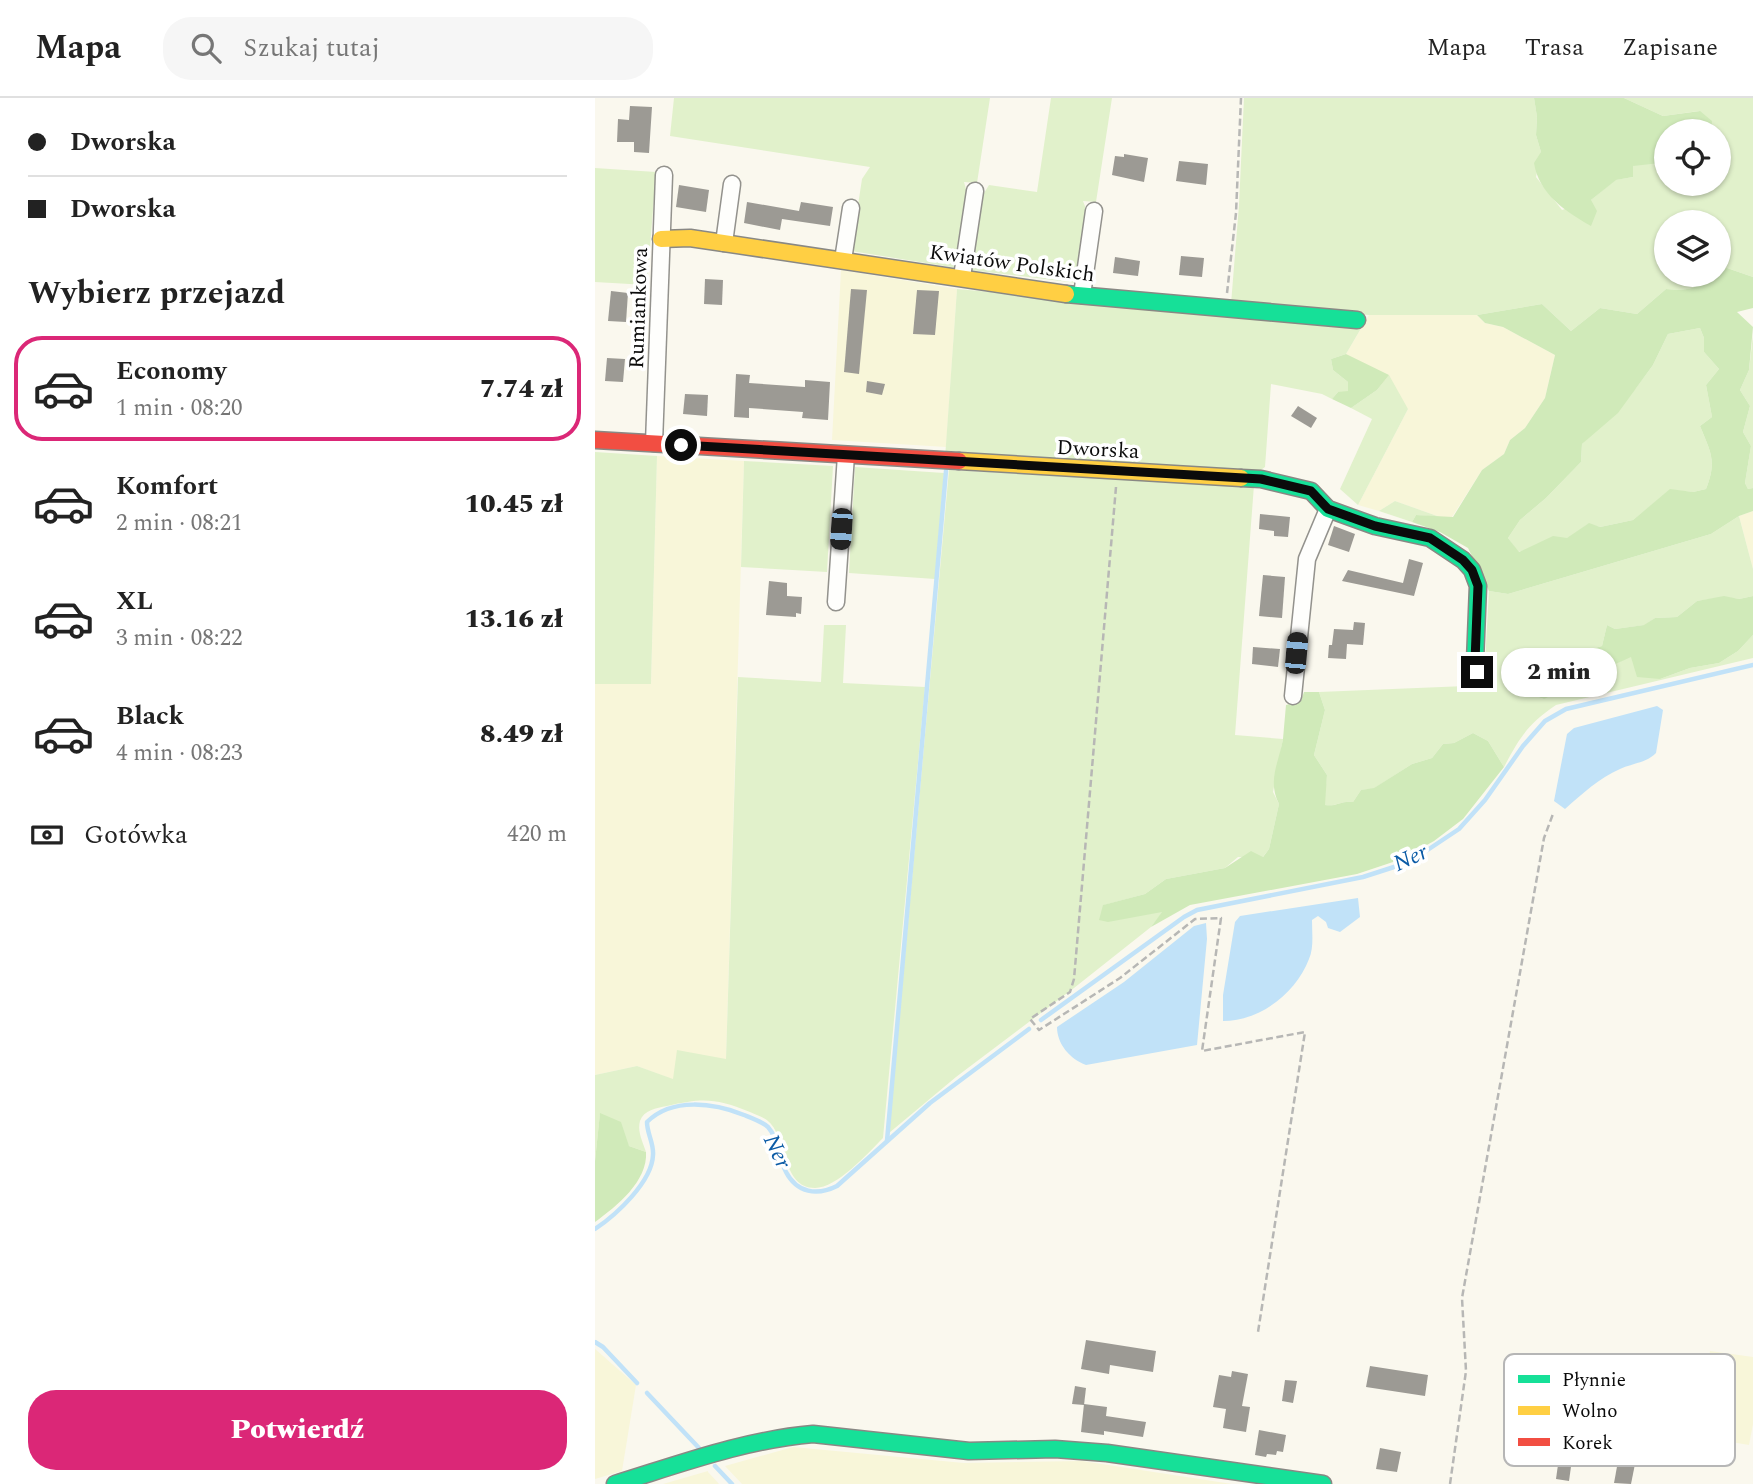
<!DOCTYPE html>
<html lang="pl">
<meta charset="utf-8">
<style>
body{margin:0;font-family:Spectral,serif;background:#f6f6f6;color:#222;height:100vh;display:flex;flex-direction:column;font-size:26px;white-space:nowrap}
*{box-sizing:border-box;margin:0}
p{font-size:23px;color:#767676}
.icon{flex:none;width:38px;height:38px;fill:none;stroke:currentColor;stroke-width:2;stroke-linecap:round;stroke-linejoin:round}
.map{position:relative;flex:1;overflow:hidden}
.panel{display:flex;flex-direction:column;background:#fff;width:595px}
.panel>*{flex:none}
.banner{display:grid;align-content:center;height:154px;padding:0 28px;background:#fff}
.controls{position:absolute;left:1059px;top:21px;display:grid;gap:14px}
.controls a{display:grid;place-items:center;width:77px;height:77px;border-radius:50%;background:#fff;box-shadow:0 2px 5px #0004;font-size:35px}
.end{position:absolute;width:32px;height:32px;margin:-16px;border:9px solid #0b0b0b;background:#fff;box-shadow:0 0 0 4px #fff}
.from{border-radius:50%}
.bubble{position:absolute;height:49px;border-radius:24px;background:#fff;box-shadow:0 2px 5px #0004;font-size:23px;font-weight:800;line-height:49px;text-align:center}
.car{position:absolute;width:21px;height:42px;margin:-21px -10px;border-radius:9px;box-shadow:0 0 5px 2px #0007;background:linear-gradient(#222 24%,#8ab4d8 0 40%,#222 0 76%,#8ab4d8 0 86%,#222 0)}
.banner b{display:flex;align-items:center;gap:24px;height:66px;font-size:26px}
.banner b+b{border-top:2px solid #e0e0e0}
.banner i{width:18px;height:18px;background:#222}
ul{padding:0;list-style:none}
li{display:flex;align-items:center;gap:21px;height:105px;margin:0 14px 10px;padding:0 14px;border:4px solid transparent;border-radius:28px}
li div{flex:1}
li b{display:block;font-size:26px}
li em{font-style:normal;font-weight:800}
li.current{border-color:#db2777}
li>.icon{width:63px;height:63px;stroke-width:1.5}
h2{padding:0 28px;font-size:32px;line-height:84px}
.pay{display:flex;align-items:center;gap:18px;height:77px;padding:0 28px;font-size:26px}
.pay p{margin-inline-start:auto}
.button{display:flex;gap:14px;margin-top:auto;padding:14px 28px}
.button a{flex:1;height:80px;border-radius:28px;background:#db2777;color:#fff;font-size:28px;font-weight:800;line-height:80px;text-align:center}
header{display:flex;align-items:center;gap:42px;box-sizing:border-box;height:98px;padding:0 35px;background:#fff;border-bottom:2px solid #e0e0e0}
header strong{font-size:33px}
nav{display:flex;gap:38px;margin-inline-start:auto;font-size:24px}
.search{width:490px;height:63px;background:#f6f6f6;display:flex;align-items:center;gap:18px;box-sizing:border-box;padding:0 24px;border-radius:28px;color:#767676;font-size:26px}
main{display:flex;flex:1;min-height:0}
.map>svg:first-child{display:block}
</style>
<header>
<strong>Mapa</strong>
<div class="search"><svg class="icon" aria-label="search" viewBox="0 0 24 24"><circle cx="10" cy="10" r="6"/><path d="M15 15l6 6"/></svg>Szukaj tutaj</div>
<nav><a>Mapa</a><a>Trasa</a><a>Zapisane</a></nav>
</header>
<main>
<section class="panel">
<div class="banner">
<b><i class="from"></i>Dworska</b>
<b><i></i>Dworska</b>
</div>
<h2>Wybierz przejazd</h2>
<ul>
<li class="current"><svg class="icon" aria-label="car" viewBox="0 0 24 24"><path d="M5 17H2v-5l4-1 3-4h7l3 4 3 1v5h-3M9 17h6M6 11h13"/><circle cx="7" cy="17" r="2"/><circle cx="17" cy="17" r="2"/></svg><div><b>Economy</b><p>1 min · 08:20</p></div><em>7.74 zł</em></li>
<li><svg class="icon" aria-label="car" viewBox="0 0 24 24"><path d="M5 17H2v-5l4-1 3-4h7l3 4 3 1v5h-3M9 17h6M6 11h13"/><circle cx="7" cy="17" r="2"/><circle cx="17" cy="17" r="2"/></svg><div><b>Komfort</b><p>2 min · 08:21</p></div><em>10.45 zł</em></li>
<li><svg class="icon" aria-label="car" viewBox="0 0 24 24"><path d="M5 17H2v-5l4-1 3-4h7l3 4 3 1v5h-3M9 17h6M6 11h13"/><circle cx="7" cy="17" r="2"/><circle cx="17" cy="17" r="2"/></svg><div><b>XL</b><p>3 min · 08:22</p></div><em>13.16 zł</em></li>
<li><svg class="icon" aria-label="car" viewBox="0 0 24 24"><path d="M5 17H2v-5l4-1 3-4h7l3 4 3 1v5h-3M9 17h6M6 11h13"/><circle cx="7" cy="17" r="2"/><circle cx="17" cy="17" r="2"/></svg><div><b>Black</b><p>4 min · 08:23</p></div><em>8.49 zł</em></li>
</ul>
<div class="pay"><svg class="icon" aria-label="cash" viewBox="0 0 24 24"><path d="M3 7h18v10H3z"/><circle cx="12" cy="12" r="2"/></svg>Gotówka<p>420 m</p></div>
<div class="button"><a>Potwierdź</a></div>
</section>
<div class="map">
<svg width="1158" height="1386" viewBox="0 0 1158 1386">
<rect width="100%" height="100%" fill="#faf8ee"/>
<g fill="#f8f6d9">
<path d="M246,172L362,191L351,349L237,342Z"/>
<path d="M774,217H882L890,225L908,229L960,257L950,300L930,330L915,342L909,356L887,372L857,419H845L800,403L784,413L763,407L813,311L751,256Z"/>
<path d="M62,358L149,363L131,961L79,982L42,968L0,977V586H56Z"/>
<path d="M1158,413V471L1144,418Z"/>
<path d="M0,1251L41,1287L27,1373L0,1381Z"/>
<path d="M1115,1253L1158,1259V1326L1154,1347L1100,1338Z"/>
<path d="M198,1349L369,1365L487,1363L637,1386H147L130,1368Z"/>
<path d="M113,1374L124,1386H68L113,1373Z"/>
</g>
<g fill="#e1f1cb" fill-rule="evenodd">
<path d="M79,0H395L382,85L369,84L373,98L362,170L256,153L267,81L275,69L75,38Z"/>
<path d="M456,0H517L501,104L488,103L493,116L482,185L375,172L386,100L394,87L442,94Z"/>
<path d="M649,0H939L942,19L941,37L946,54L941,79L967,112L996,102L1020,82L1038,79V68L1070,46L1071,86H1124V33H1116V23L1104,13L1068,18L1029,0H1158V179L1132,170L1124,171V124H1071V177H1115C1101,192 1091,193 1071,191L1042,216L1005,210L976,233L947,206L882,217H774L636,206L644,107Z"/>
<path d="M0,70L61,74L52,187L0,184Z"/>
<path d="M362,191L768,227L751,256L736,261L738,272L753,284V294H743L737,301L727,296L676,286L670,369L660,376L350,360Z"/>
<path d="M1105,230L1109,240V254L1124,271L1111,287L1117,319L1105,328C1116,355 1122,363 1111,391L1098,394L1075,392L1038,422L1005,429L993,426L972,441L923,454L913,440L925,422L951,400L986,364L987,346L1041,290L1058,267L1073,236Z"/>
<path d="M1158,237V390L1153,391L1150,385L1156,348L1148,334L1155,308L1145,292L1154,272Z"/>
<path d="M794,277L813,311L763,407L745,391L777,321L756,310L782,292Z"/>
<path d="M0,354L62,358L56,586H0Z"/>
<path d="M149,363L238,368L232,474L146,469Z"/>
<path d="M260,369L349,375L340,481L254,475Z"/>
<path d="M354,372L659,387L640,637L688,641L678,694L684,706L674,751L667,760L643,759L630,770L571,781L550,796L509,807L568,814L556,829L479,890L361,979L294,1035Z"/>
<path d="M800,403L845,419L821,417L817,424L784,413Z"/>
<path d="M1144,418L1158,471V498L1144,501L1129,499L1102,503L1082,519L1060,520L1050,527L1020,531L1012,527L1007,548L978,556L1014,569L1036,558L1065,581L1095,570L1124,565L1143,553L1158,537V560L961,607C932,627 925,639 909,669L893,643L878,635L859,645L848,646L837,660L817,666L778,691L766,692L758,704C747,702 741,709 729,707L732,677L719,657L730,612L724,594L871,588L898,578L890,564L894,493L913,496L1116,436ZM922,556L962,560L949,601C930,596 910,575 922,556Z"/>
<path d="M229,527H251L248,585L330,589L288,1040C273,1055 242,1090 220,1090C187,1090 192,1040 174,1024C169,1019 161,1017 155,1014C120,1000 108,1000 72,1008C61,1010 49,1012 45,1023C42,1034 48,1044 51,1054L34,1048L5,1016L0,1063V977L42,968L78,981L82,952L131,961L143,579L226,584Z"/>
</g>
<g fill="#d0eab9" fill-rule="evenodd">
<path d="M939,0H1029L1068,18L1105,13L1117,23L1116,33H1071V46L1065,65L1038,68V79L1021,82L996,102L1002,113L996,128C970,113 944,96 939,65L946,54L941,37L942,19Z"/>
<path d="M1132,170L1158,179V210L1142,214L1158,229L1154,272L1145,292L1155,308L1148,334L1156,348L1150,385L1153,391L1158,390V413L1144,418L1116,436L913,496L894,493L873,450L845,434L817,424L821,417L858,419L887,372L909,356L915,342L930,330L950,300L960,257L908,229L890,225L882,217L947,206L976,233L1005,210L1042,216L1071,191C1091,193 1101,192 1115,177H1124V171ZM1105,230L1109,240V254L1124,271L1111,287L1117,319L1105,328C1116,355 1122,363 1111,391L1098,394L1075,391L1038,422L1005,429L994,425L972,440L958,438L924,454L913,440L925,422L951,400L986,364L987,346L1023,315L1058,267L1073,236Z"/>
<path d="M751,256L794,277L782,292L756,310L737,301L743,294L753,293V284L738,272L736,261Z"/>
<path d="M1129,498L1144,501L1158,498V537L1143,553L1124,565L1095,570L1065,581L1042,579L1036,559L1014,569L988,575L982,571L978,556L1007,548L1012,527L1020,531L1049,527L1060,520L1082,519L1102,503Z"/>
<path d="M922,556L962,560L969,558L972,573L961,583V595L949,601L936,597L922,598C915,585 914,568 922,556Z"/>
<path d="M709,594H724L730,612L719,657L732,677L730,707C741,709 747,702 758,704L766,692L779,690L817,666L837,660L848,646L859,645L878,635L893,643L909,669L868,721L839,743L807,761L762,776L595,807L556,829L567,814L513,824L504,822L508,807L550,796L571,781L630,770L656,753L668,759L674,751L684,706C672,683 684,664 688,641C689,629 690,618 691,607L706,603Z"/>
<path d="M5,1015L26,1024L34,1048L51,1054C53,1083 22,1108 0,1124V1063Z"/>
</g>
<g fill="#c1e2f8">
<path d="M1062,608L1068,612L1061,655C1051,665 1038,665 1025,671C1004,680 987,696 970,711L959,703L972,636L979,630Z"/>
<path d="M763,800L765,819L745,834L733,830L731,824L723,818L717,822C717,835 719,850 714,861C701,895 665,923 628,923V897L640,824L645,818Z"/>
<path d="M611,825L612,841L602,947L491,967C475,961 462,946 462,929L529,884L599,828Z"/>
</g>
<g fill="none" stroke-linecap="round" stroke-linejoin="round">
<g stroke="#c1e2f8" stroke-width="4.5">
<path d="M446,922L589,819L602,812L768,779L799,769L828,755L864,731L890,702L928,648L950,623L971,611L1158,567"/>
<path d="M292,1043L351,373"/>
<path d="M0,1131C21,1117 57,1084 58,1057C59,1045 52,1036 52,1024C77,999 119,1005 149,1017C157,1020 166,1023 173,1029C184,1041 183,1060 191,1074C202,1095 222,1098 242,1088L335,1005L434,931"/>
<path d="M0,1244L8,1249L42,1285"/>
<path d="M52,1295L104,1350"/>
<path d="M120,1368L137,1386"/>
</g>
</g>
<g fill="#9c9a94">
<path d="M35,8L57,9L54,55L39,54V44H22L23,21L34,22Z"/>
<path d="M529,56L553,60L549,84L517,77L520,58L529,59Z"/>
<path d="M584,63L613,66L611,87L581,83Z"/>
<path d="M84,87L114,92L111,114L81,109Z"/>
<path d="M152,104L204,113L206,104L238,109L235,128L187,121L185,132L149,125Z"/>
<path d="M586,158L609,160L607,179L584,177Z"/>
<path d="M520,159L545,163L543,178L518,175Z"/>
<path d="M110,181L128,182L127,207L109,206Z"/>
<path d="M256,191L272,192L264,276L249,274Z"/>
<path d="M322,192L344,193L340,237L318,236Z"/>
<path d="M16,193L33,195L31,224L13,223Z"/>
<path d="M12,260L30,261L28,284L10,283Z"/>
<path d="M141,276L155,277L154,285L210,289V282L235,284L233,322L207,320L208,314L154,310V320L139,319Z"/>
<path d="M272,283L290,286L287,297L271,294Z"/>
<path d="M90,296L113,297L112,318L88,316Z"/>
<path d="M703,308L722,320L716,330L696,318Z"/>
<path d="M665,416L695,419L693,439L679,438V433L664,431Z"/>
<path d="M739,428L760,436L754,454L733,447Z"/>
<path d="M814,461L828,465L819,498L747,483L753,472L808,485Z"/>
<path d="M668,477L690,479L687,520L664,518Z"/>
<path d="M174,483L192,485V498L207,499L206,516L201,515V519L171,517Z"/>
<path d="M759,524L770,525L768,547L752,546L751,561L733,560L734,547H737L739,531L758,532Z"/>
<path d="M658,549L685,551L683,569L657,566Z"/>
<path d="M491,1242L561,1253L558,1274L515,1267L514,1276L486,1271Z"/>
<path d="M775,1268L833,1277L830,1298L771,1289Z"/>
<path d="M637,1273L653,1276L647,1308L655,1309L651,1334L628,1330L631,1311L618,1309L624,1277L636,1279Z"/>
<path d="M690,1282L702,1283L698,1305L687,1303Z"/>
<path d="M480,1288L491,1290L489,1307L477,1306Z"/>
<path d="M489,1306L512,1309L511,1318L551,1324L548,1339L509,1333V1337L486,1334Z"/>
<path d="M664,1332L691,1337L688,1354L682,1353L681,1357L672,1356L671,1359L660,1357Z"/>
<path d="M967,1338L980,1340L974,1383L961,1381Z"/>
<path d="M1026,1347L1043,1351L1036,1386L1019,1385Z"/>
<path d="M785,1350L806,1354L802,1374L781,1371Z"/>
</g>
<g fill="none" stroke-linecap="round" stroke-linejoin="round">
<defs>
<g id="street">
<path d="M129,145L137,86"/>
<path d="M248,162L256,110"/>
<path d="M367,179L380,93"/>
<path d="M487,197L499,113"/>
<path d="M59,345L69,77"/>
<path d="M241,504L251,357"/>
<path d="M698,598L712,461L733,411"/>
</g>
<g id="fast">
<path d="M471,196L762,222"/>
<path d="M646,380L666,381L716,393L733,411L780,428L835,440L868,462L877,472L883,488L880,563L882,574"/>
<path d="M20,1386C85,1366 149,1342 218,1336L374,1353L460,1351L512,1355L728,1386"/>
</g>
<g id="slow">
<path d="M66,141L95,140L471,196"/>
<path d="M364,363L646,380"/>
</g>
<path id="jam" d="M0,342L364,363"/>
</defs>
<use href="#street" stroke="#93928d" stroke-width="19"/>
<use href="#fast" stroke="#898884" stroke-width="19"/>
<use href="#slow" stroke="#898884" stroke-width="19"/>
<use href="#jam" stroke="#898884" stroke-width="19"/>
<g stroke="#b7b7b5" stroke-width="2.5" stroke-dasharray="7 3.5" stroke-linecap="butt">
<path d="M632,195L641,115L646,0"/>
<path d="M521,389L479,881L475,894L435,921L444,932L525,880L600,821L626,820L607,953L710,934L663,1234"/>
<path d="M855,1386L871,1273L867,1200L949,740L958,716"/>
</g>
<use href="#street" stroke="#fefefc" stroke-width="16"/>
<use href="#fast" stroke="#16e098" stroke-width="16"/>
<use href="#slow" stroke="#ffcf43" stroke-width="16"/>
<use href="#jam" stroke="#f24e42" stroke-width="16"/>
</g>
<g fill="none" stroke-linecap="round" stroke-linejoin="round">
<path stroke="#0b0b0b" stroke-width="9" d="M86,347L666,381L716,393L733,411L780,428L835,440L868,462L877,472L883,488L880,563L882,574"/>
</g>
<g text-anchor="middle" stroke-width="7" stroke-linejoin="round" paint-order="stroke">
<g font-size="21" fill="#0b0b0b" stroke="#fff">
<text transform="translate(417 165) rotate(8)" y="7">Kwiatów Polskich</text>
<text transform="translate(43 210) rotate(-88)" y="7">Rumiankowa</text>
<text transform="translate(503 351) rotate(3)" y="7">Dworska</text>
</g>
<g font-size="23" font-style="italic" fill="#0b5ba6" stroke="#fff">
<text transform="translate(815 759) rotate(-25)" y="8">Ner</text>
<text transform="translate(183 1053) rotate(64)" y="8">Ner</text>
</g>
</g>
<rect x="909" y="1256" width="231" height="112" rx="10" fill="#fff" stroke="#b6b6b6" stroke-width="2"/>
<rect x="923" y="1277" width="32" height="8" fill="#16e098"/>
<rect x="923" y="1308" width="32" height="9" fill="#ffcf43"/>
<rect x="923" y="1340" width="32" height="8" fill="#f24e42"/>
<g font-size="19" fill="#0b0b0b">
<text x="967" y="1288">Płynnie</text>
<text x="967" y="1319">Wolno</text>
<text x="967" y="1351">Korek</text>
</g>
</svg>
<div class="controls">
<a><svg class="icon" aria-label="locate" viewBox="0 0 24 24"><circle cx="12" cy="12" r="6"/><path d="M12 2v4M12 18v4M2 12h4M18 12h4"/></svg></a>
<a><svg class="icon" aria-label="layers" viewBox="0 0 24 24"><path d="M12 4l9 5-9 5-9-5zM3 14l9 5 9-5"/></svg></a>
</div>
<i class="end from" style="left:86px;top:347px"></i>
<i class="end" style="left:882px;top:574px"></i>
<div class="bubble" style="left:906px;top:550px;width:116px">2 min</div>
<i class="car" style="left:246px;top:431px;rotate:184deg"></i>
<i class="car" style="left:701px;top:555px;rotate:5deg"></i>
</div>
</main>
